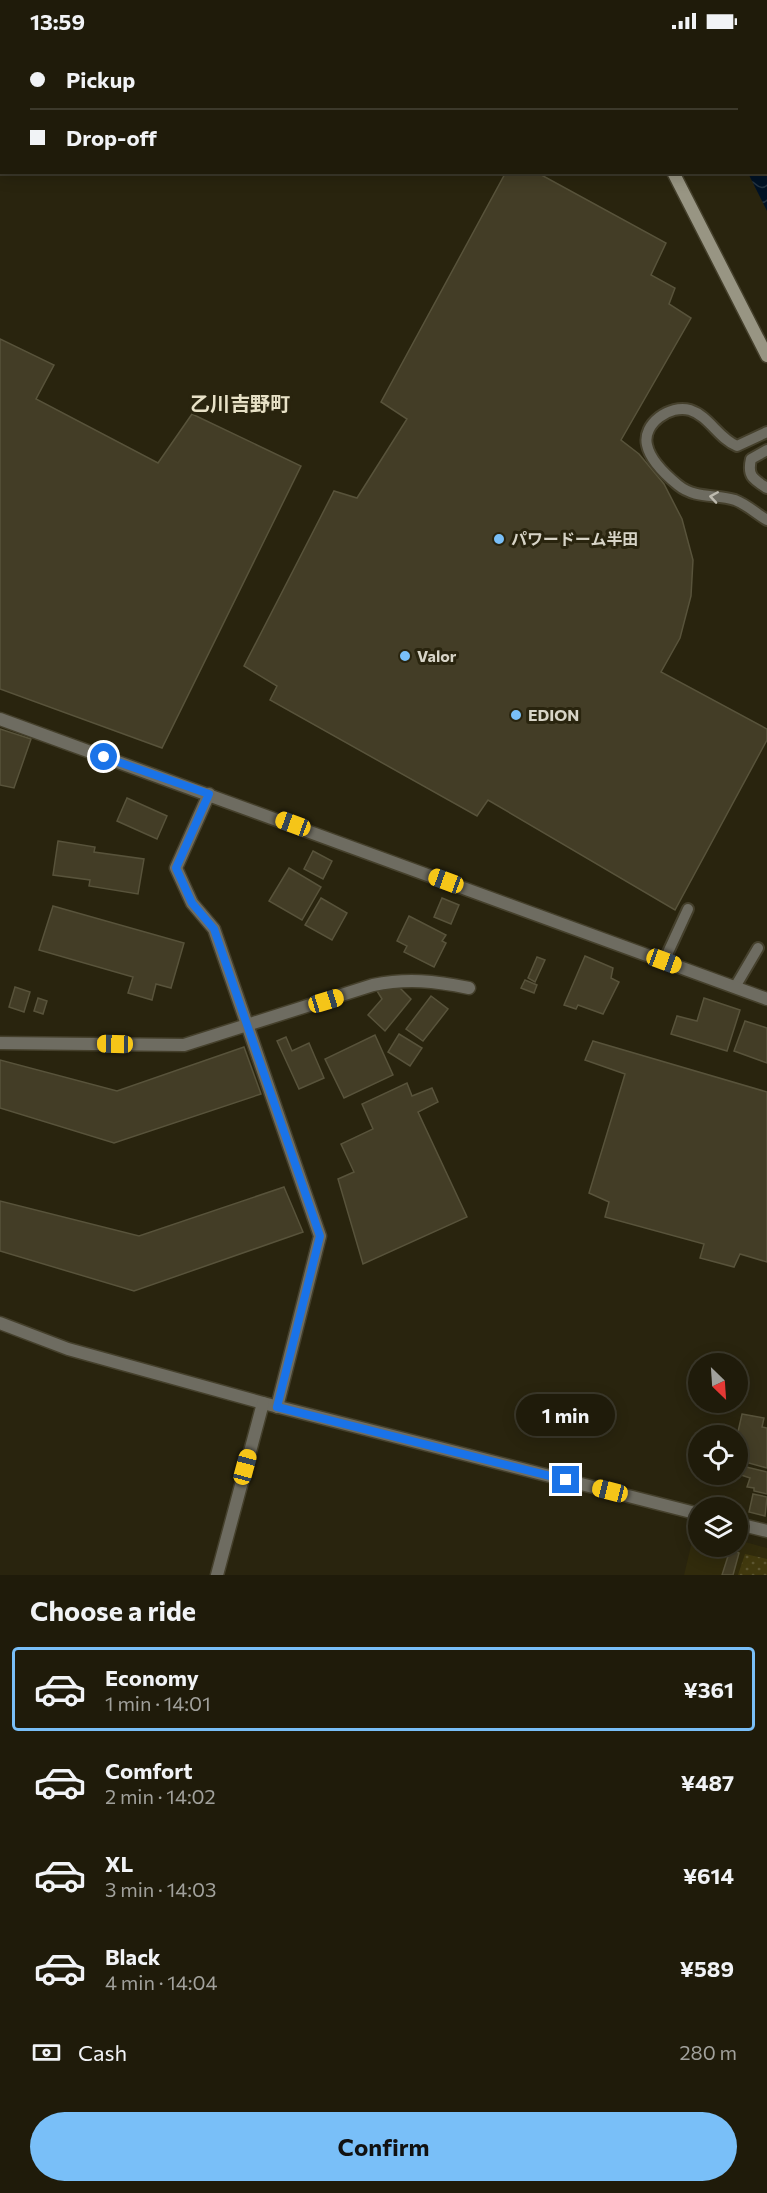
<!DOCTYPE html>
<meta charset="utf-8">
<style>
body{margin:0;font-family:Commissioner,"Noto Sans JP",sans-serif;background:#2c2818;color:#f1f3f6;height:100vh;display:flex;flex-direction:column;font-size:22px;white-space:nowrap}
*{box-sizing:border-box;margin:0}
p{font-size:20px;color:#a1a19c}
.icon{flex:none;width:33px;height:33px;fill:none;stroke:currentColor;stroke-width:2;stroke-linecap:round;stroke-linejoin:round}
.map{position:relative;height:1533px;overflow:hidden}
.side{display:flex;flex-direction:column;background:#1f1b0a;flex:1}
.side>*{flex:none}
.banner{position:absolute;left:0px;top:0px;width:768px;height:132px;box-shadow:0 3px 15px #0003,0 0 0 2px #3c392b;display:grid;align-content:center;height:132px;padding:0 30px;background:#1f1b0a}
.needle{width:39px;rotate:155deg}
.controls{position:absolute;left:688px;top:1311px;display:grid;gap:12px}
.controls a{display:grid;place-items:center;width:60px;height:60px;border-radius:50%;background:#1f1b0a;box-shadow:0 3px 15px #0003,0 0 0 2px #3c392b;font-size:30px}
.end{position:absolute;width:27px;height:27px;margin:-14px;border:8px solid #1a73e8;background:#fff;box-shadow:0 0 0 3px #fff}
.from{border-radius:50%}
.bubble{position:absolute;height:42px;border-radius:21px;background:#1f1b0a;box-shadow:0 3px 15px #0003,0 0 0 2px #3c392b;font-size:20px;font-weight:700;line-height:42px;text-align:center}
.car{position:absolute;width:18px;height:36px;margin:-18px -9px;border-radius:8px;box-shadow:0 0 4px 2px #0007;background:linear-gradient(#f5c518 24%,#345 0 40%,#f5c518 0 76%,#345 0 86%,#f5c518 0)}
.banner b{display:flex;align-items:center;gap:21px;height:57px;font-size:22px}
.banner b+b{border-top:2px solid #3c392b}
.banner i{width:15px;height:15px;background:#f1f3f6}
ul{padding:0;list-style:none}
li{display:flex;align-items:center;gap:18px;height:84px;margin:0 12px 9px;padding:0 18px;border:3px solid transparent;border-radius:6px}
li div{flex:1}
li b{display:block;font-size:22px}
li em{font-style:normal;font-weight:700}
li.active{border-color:#79bff8}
li>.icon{width:54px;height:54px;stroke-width:1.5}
h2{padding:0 30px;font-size:27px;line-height:72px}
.pay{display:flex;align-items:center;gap:15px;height:66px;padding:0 30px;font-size:22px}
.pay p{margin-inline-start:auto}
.cta{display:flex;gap:12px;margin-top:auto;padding:12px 30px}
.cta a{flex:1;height:69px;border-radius:36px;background:#79bff8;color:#111;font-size:24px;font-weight:700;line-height:69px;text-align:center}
.status{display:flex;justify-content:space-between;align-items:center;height:42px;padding:0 30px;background:#1f1b0a;direction:ltr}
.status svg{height:16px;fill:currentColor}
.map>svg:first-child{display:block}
</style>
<div class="status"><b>13:59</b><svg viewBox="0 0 49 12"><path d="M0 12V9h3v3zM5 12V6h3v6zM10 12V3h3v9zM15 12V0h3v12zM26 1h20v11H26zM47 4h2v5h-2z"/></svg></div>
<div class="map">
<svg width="767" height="1533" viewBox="0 0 767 1533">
<defs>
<pattern id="park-dots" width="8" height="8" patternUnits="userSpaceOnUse" patternTransform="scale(1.5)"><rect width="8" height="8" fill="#41390e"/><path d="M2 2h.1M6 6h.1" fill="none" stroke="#5c5530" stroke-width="1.8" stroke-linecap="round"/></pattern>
<pattern id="water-waves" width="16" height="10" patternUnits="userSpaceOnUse" patternTransform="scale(1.5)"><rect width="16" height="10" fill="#001225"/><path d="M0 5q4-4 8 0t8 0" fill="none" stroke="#243443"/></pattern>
</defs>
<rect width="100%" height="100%" fill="#29240e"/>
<path fill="#312b0c" d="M695,1487L699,1488V1504H738V1498L767,1506V1533H684Z"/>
<path fill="url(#park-dots)" d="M745,1512L767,1517V1533H738Z"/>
<path fill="url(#water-waves)" d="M684,0H767V169L748,131L766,130V2Z"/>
<g fill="#433d26" stroke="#58533b" stroke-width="1.5">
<path d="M506,130H536L666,201L651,233L675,246L669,262L691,276L621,398L639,412L664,442L682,477L693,518L691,554L680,596L661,630L767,687V698L675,868L488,758L477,774L270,658L277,644L244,624L334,449L357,456L407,377L381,360Z"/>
<path d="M0,297L54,323L36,357L158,421L192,372L301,424L162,706L0,647Z"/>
<path d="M0,687L31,697L14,746L0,743Z"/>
<path d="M127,756L167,774L157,797L117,779Z"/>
<path d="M58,799L95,805L94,810L144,817L138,852L89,844L90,838L53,833Z"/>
<path d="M313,809L332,819L323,837L304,827Z"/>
<path d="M289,826L321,845L302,878L269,859Z"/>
<path d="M321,856L347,871L332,898L305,883Z"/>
<path d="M442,856L459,863L451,882L434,875Z"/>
<path d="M53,864L184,901L171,946L156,942L152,958L128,951L133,935L39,908Z"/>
<path d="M409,874L446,893L442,899L446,901L434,925L404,910L407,904L397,899Z"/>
<path d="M585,914L613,926L611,936L619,940L603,972L578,963L576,967L564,963Z"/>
<path d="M537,915L545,918L535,940L528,936Z"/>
<path d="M525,938L537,943L534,951L521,946Z"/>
<path d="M396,942L411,957L385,989L368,973L382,957L377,949Z"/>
<path d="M15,945L30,950L24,970L9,965Z"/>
<path d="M431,954L448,967L423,999L406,987Z"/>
<path d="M38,956L47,959L43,972L34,969Z"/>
<path d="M704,956L740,968L727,1009L671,992L677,974L697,979Z"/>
<path d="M745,979L767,986V1021L734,1009Z"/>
<path d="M399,992L422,1006L410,1024L388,1010Z"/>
<path d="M375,993L393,1033L344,1056L325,1017Z"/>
<path d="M286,995L292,1009L309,1001L324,1036L299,1047L277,999Z"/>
<path d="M593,999L767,1050V1220L740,1212L734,1225L700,1216L704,1202L605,1175L609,1160L589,1151L625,1032L585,1018Z"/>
<path d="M244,1005L261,1052L114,1101L0,1066V1018L117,1049Z"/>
<path d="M407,1041L412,1054L432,1046L438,1060L418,1070L467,1175L363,1222L338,1137L354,1130L341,1102L373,1087L362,1062Z"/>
<path d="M284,1145L303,1190L134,1249L0,1209V1159L139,1194Z"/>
<path d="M742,1372L764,1376L762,1385L767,1386V1426L738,1418L737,1394Z"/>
<path d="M738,1423L767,1430V1452L754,1449V1446L747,1445L750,1436L738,1432Z"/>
<path d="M753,1452L767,1455L765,1474L749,1470Z"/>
<path d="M730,1508L739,1511L733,1533H722Z"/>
</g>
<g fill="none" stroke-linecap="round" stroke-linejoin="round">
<defs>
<g id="lane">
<path d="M767,390L737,404C718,396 709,374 690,368C670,362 642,382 647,403C650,418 667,434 678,443C695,457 716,452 735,458C746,462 757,472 767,478"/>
<path d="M767,408L751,417C747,434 753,437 767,446"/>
<path d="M664,919L688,867"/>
<path d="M735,945L758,906"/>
</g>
<g id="street">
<path d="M0,677L767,957"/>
<path d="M209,752L176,826L192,861L214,887L320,1194L277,1365"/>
<path d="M0,1001L184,1003L373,943C407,936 435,939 469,946"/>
<path d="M0,1281L68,1307L263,1361L699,1472"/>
<path d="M738,1482L767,1489"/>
<path d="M217,1533L263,1361"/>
</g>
<g id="secondary">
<path d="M607,0L608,2"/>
<path d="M673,130L767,314"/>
</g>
</defs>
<use href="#lane" stroke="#45402c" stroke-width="14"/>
<use href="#street" stroke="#45402c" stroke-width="15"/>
<use href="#secondary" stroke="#45402c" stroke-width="15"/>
<use href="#lane" stroke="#6e6c61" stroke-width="10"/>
<use href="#street" stroke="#6e6c61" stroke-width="12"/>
<use href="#secondary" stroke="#989583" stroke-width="12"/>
</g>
<defs><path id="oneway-chevron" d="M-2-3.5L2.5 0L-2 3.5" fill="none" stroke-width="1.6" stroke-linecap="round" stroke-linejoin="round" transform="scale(1.5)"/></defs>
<use stroke="#bdbaae" href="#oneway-chevron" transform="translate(714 455) rotate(-171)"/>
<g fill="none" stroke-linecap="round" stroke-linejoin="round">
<path stroke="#1a73e8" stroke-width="8" d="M104,715L209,752L176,826L192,861L214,887L320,1194L277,1365L566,1438"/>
</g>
<g fill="#79bff8" stroke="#29240e" stroke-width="2">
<circle cx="499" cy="497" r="6"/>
<circle cx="405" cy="614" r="6"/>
<circle cx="516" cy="673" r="6"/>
</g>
<g text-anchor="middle" stroke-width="6" stroke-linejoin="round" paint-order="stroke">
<g font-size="16" font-weight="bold" fill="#d7d4c7" stroke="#29240e" text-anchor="start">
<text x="511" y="503">パワードーム半田</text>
<text x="417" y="620">Valor</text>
<text x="528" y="679">EDION</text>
</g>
<g font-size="20" font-weight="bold" fill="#e7e1c6" stroke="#29240e">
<text x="240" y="369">乙川吉野町</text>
</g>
</g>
</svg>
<div class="controls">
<a><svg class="needle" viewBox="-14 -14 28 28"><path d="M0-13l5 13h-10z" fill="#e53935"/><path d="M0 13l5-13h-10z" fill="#a1a19c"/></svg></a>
<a><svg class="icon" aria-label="locate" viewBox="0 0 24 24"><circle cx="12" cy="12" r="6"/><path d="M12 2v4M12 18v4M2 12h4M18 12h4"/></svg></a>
<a><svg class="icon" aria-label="layers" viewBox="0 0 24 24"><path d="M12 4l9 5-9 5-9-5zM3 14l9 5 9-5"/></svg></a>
</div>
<i class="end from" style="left:104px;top:715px"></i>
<i class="end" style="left:566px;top:1438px"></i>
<div class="bubble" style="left:516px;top:1352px;width:99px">1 min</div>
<i class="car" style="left:293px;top:782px;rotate:290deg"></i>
<i class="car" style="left:446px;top:839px;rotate:290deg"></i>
<i class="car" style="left:664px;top:919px;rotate:110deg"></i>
<i class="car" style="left:326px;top:959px;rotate:73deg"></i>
<i class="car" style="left:115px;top:1002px;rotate:271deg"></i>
<i class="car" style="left:245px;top:1425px;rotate:15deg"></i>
<i class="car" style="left:610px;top:1449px;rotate:284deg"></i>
<div class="banner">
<b><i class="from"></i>Pickup</b>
<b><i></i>Drop-off</b>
</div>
</div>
<section class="side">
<h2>Choose a ride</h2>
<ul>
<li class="active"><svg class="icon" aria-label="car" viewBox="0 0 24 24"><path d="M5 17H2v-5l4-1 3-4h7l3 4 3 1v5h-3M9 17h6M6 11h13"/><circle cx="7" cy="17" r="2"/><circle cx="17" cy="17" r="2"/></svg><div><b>Economy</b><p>1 min · 14:01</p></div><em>¥361</em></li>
<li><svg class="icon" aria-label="car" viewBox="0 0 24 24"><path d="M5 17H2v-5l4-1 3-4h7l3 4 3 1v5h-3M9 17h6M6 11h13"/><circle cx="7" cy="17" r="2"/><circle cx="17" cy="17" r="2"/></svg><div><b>Comfort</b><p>2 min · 14:02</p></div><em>¥487</em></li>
<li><svg class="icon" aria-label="car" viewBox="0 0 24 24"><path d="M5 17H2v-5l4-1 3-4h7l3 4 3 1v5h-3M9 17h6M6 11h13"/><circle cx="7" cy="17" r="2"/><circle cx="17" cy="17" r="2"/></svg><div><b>XL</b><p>3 min · 14:03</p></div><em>¥614</em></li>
<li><svg class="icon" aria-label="car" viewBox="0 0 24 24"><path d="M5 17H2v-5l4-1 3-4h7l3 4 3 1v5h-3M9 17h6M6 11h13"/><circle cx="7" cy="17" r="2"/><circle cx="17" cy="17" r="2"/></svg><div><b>Black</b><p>4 min · 14:04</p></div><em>¥589</em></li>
</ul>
<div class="pay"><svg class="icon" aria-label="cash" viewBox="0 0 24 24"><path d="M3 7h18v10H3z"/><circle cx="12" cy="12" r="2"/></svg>Cash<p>280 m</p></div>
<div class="cta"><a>Confirm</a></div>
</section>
